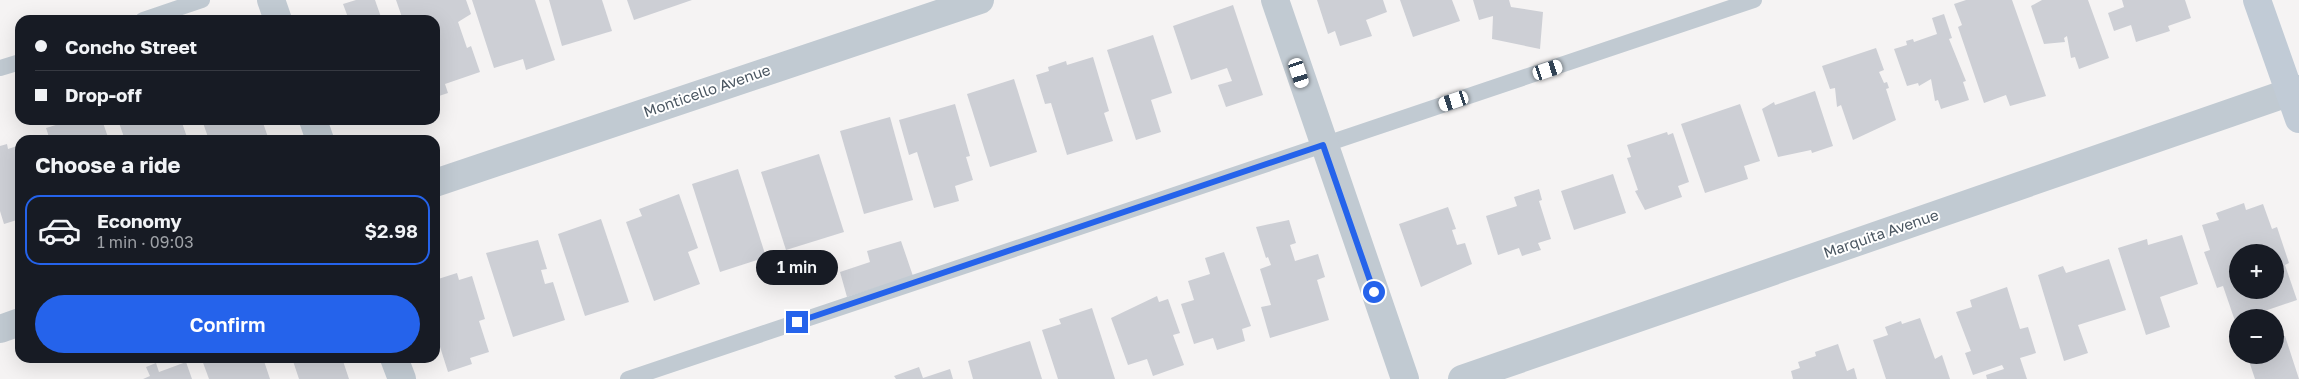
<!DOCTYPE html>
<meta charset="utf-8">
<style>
body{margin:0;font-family:"Golos Text",sans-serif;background:#20242c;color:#f1f3f6;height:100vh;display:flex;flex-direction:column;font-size:19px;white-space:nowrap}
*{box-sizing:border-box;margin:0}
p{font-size:16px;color:#9ea1a6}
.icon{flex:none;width:28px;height:28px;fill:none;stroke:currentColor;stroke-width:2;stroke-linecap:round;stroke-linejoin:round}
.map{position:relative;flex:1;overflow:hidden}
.side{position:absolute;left:15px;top:135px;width:425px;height:228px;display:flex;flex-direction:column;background:#171b24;border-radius:15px;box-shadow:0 5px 20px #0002}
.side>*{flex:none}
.top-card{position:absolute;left:15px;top:15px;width:425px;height:110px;border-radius:15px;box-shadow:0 5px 20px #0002;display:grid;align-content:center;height:110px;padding:0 20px;background:#171b24}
.controls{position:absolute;left:2229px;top:244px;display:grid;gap:10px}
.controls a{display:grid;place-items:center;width:55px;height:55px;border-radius:50%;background:#171b24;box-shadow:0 5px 20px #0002;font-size:25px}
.end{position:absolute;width:22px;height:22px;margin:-11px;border:6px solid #2563eb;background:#fff;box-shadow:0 0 0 2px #fff}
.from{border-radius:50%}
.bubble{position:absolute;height:35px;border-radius:18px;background:#171b24;box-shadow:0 5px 20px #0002;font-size:16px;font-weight:600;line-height:35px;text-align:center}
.car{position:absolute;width:15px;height:30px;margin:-15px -8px;border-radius:6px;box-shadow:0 0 4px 1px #0007;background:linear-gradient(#fff 24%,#345 0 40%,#fff 0 76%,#345 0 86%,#fff 0)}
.top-card b{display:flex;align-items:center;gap:18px;height:48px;font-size:19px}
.top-card b+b{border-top:1px solid #363941}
.top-card i{width:12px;height:12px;background:#f1f3f6}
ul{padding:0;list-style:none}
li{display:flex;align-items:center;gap:15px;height:70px;margin:0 10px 8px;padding:0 10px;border:2px solid #363941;border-radius:15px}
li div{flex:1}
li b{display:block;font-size:19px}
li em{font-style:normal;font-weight:600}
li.selected{border-color:#2563eb}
li>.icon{width:45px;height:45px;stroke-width:1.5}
h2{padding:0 20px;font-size:22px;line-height:60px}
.cta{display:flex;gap:10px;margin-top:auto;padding:10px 20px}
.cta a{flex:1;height:58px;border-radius:30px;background:#2563eb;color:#fff;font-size:20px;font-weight:600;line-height:58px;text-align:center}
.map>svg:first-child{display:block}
</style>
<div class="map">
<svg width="2299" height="379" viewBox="0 0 2299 379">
<rect width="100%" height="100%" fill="#f5f3f3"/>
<g fill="#cdcfd5" fill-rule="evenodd">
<path d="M356,0H375L382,20H349L343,4Z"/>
<path d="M396,0H466L471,14L458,22L467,48L471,46L480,72L445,84L448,93L439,96L435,86V20H403Z"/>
<path d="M472,0H535L555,60L526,70L523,59L494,68Z"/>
<path d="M549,0H602L612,31L562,46Z"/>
<path d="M627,0H692L634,20Z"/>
<path d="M1317,0H1383L1387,12L1366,20L1372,36L1340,46L1335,31L1328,34Z"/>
<path d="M1400,0H1452L1460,21L1413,37Z"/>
<path d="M1473,0H1509L1511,7L1543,12L1540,49L1492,39L1493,16L1479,20Z"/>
<path d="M1966,0H2012L2046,96L2010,106L2006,95L1984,103L1958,27L1962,25L1954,4Z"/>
<path d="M2042,0H2088L2109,58L2079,69L2075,57L2071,58L2067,36L2064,38L2065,42L2044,44L2031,6Z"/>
<path d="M2122,0H2185L2191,18L2168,26L2170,31L2136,42L2131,25L2114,31L2108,13L2124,7Z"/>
<path d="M1233,5L1263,95L1226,107L1218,85L1232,81L1227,68L1191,80L1173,26Z"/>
<path d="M1944,14L1952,38L1949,39L1966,81L1963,82L1969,100L1941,109L1938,100L1935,101L1931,79L1919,86L1918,83L1907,86L1894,49L1907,45L1906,41L1913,39L1914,42L1937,34L1932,18Z"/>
<path d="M1153,35L1172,93L1151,100L1161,132L1136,140L1107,50Z"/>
<path d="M1876,48L1884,70L1879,72L1884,83L1887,82L1889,88L1886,89L1896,120L1853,140L1841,105L1837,107L1835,88L1830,89L1822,66Z"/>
<path d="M1093,57L1109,111L1104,113L1113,141L1067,155L1051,103L1045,104L1036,75L1049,71L1048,67L1066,61L1067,65Z"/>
<path d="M1014,79L1037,152L990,167L967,94Z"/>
<path d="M1815,91L1833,146L1812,153L1811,150L1778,157L1762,109L1774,102L1775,105Z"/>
<path d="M955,104L970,156L966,157L973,180L955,186L959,201L934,208L917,152L909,155L899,120Z"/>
<path d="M1740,104L1760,161L1744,166L1748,179L1705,193L1681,124Z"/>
<path d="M890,117L913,200L864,214L840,131Z"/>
<path d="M72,120H102L109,140H50L46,128Z"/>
<path d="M118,120H181L188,140H125Z"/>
<path d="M202,120H262L269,140H209Z"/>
<path d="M1667,132L1668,135L1673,133L1689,182L1678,186L1682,197L1645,210L1635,191L1638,190L1627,158L1631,157L1627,145Z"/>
<path d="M7,144L8,149L20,145V219L4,224L0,211V146Z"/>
<path d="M819,154L844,232L786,250L761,172Z"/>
<path d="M738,169L766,257L720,272L692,184Z"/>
<path d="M1613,174L1626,213L1574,230L1561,191Z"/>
<path d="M1539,189L1542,200L1539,201L1551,239L1538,243L1541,250L1522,256L1519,248L1498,255L1486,216L1517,206L1514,197Z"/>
<path d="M679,194L698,248L688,252L700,284L654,301L626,222L642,216L639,209Z"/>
<path d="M2244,203L2246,210L2263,204L2272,229L2277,227L2289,263L2285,265L2297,300L2244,318H2238L2235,321L2223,286L2217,288L2204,252L2210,250L2202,225L2219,220L2216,213ZM2238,252H2275V290H2238Z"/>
<path d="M1448,207L1456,229L1452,230L1457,245L1465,243L1472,264L1421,287L1399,224Z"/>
<path d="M601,219L629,302L585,316L558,234Z"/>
<path d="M1289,220L1296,243L1290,245L1295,261L1318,254L1325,277L1317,280L1329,320L1270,338L1261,307L1271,305L1260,269L1271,265L1268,257L1266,258L1256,227Z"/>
<path d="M2182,235L2198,284L2160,297L2170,327L2146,335L2118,248L2147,239L2148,245Z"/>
<path d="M538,240L547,269L541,270L545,284L553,282L565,320L513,337L486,253Z"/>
<path d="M901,241L913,276L847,297L840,272L870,262L867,251Z"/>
<path d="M1224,252L1251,326L1242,329L1245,341L1217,350L1213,338L1194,344L1181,304L1194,300L1188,281L1210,274L1205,258Z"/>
<path d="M2109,259L2126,310L2078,325L2088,353L2064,361L2038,275L2063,266L2066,273Z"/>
<path d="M457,273L459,280L472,276L485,319L479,321L489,352L470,358L472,364L448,372L435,331V280Z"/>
<path d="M2007,287L2020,329L2028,327L2036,353L2020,358L2027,379H1987L1986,375L2004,369L2002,365L1973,375L1965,353L1971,351L1956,312L1972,307L1970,300Z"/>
<path d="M1157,296L1159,302L1168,299L1180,333L1173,335L1184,365L1153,376L1147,359L1128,365L1111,318Z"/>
<path d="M1092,308L1115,379H1058L1042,330L1061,324L1059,319Z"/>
<path d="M1920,318L1935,359L1942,355L1950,379H1886L1873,340L1888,335L1885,327L1901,321L1902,324Z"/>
<path d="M2285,336L2299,379H2255L2247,355H2275V339Z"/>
<path d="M1030,341L1042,379H973L968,361Z"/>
<path d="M1838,344L1847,371L1854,368L1857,379H1793L1791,371L1800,368L1798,362L1816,356L1815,352Z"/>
<path d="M208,358H263L270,379H209L202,360Z"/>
<path d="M292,358H342L349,379H299Z"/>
<path d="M186,362L192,379H143L150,376L146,367L156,363L159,372Z"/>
<path d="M919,367L923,378L950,369L953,379H896L894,376Z"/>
</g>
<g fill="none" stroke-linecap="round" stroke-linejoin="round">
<g stroke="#c1cad2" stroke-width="16">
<path d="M143,20L202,0"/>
<path d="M0,68L20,62"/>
<path d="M628,379L1754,0"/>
</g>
<g stroke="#c1cad2" stroke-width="28">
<path d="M271,0L278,20"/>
<path d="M1275,0L1405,379"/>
<path d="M313,120L320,140"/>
<path d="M435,183L980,0"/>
<path d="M0,329L20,322"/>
<path d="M394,358L402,379"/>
<path d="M1462,379L2299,89"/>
</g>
<path stroke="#c1cbd6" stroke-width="28" d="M2257,0L2299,119"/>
</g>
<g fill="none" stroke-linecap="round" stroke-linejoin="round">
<path stroke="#2563eb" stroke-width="6" d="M797,322L1323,145L1374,292"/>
</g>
<g text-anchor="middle" stroke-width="4" stroke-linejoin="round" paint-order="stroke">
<g font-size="15" fill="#4a5661" stroke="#fff">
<text transform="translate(707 91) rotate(-19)" y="5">Monticello Avenue</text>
<text transform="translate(1881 234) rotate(-19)" y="5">Marquita Avenue</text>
</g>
</g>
</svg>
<div class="controls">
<a>+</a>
<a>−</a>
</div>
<i class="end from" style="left:1374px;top:292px"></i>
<i class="end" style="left:797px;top:322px"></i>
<div class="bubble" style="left:756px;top:250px;width:82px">1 min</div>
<i class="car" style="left:1548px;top:70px;rotate:72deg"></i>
<i class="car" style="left:1299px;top:73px;rotate:162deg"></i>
<i class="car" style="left:1454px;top:101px;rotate:252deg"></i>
<div class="top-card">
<b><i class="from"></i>Concho Street</b>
<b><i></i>Drop-off</b>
</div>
<section class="side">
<h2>Choose a ride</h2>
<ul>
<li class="selected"><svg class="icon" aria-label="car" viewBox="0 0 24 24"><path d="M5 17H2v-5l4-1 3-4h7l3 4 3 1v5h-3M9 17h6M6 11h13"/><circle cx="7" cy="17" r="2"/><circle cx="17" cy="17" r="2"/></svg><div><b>Economy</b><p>1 min · 09:03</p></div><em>$2.98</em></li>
</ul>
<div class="cta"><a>Confirm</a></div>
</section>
</div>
